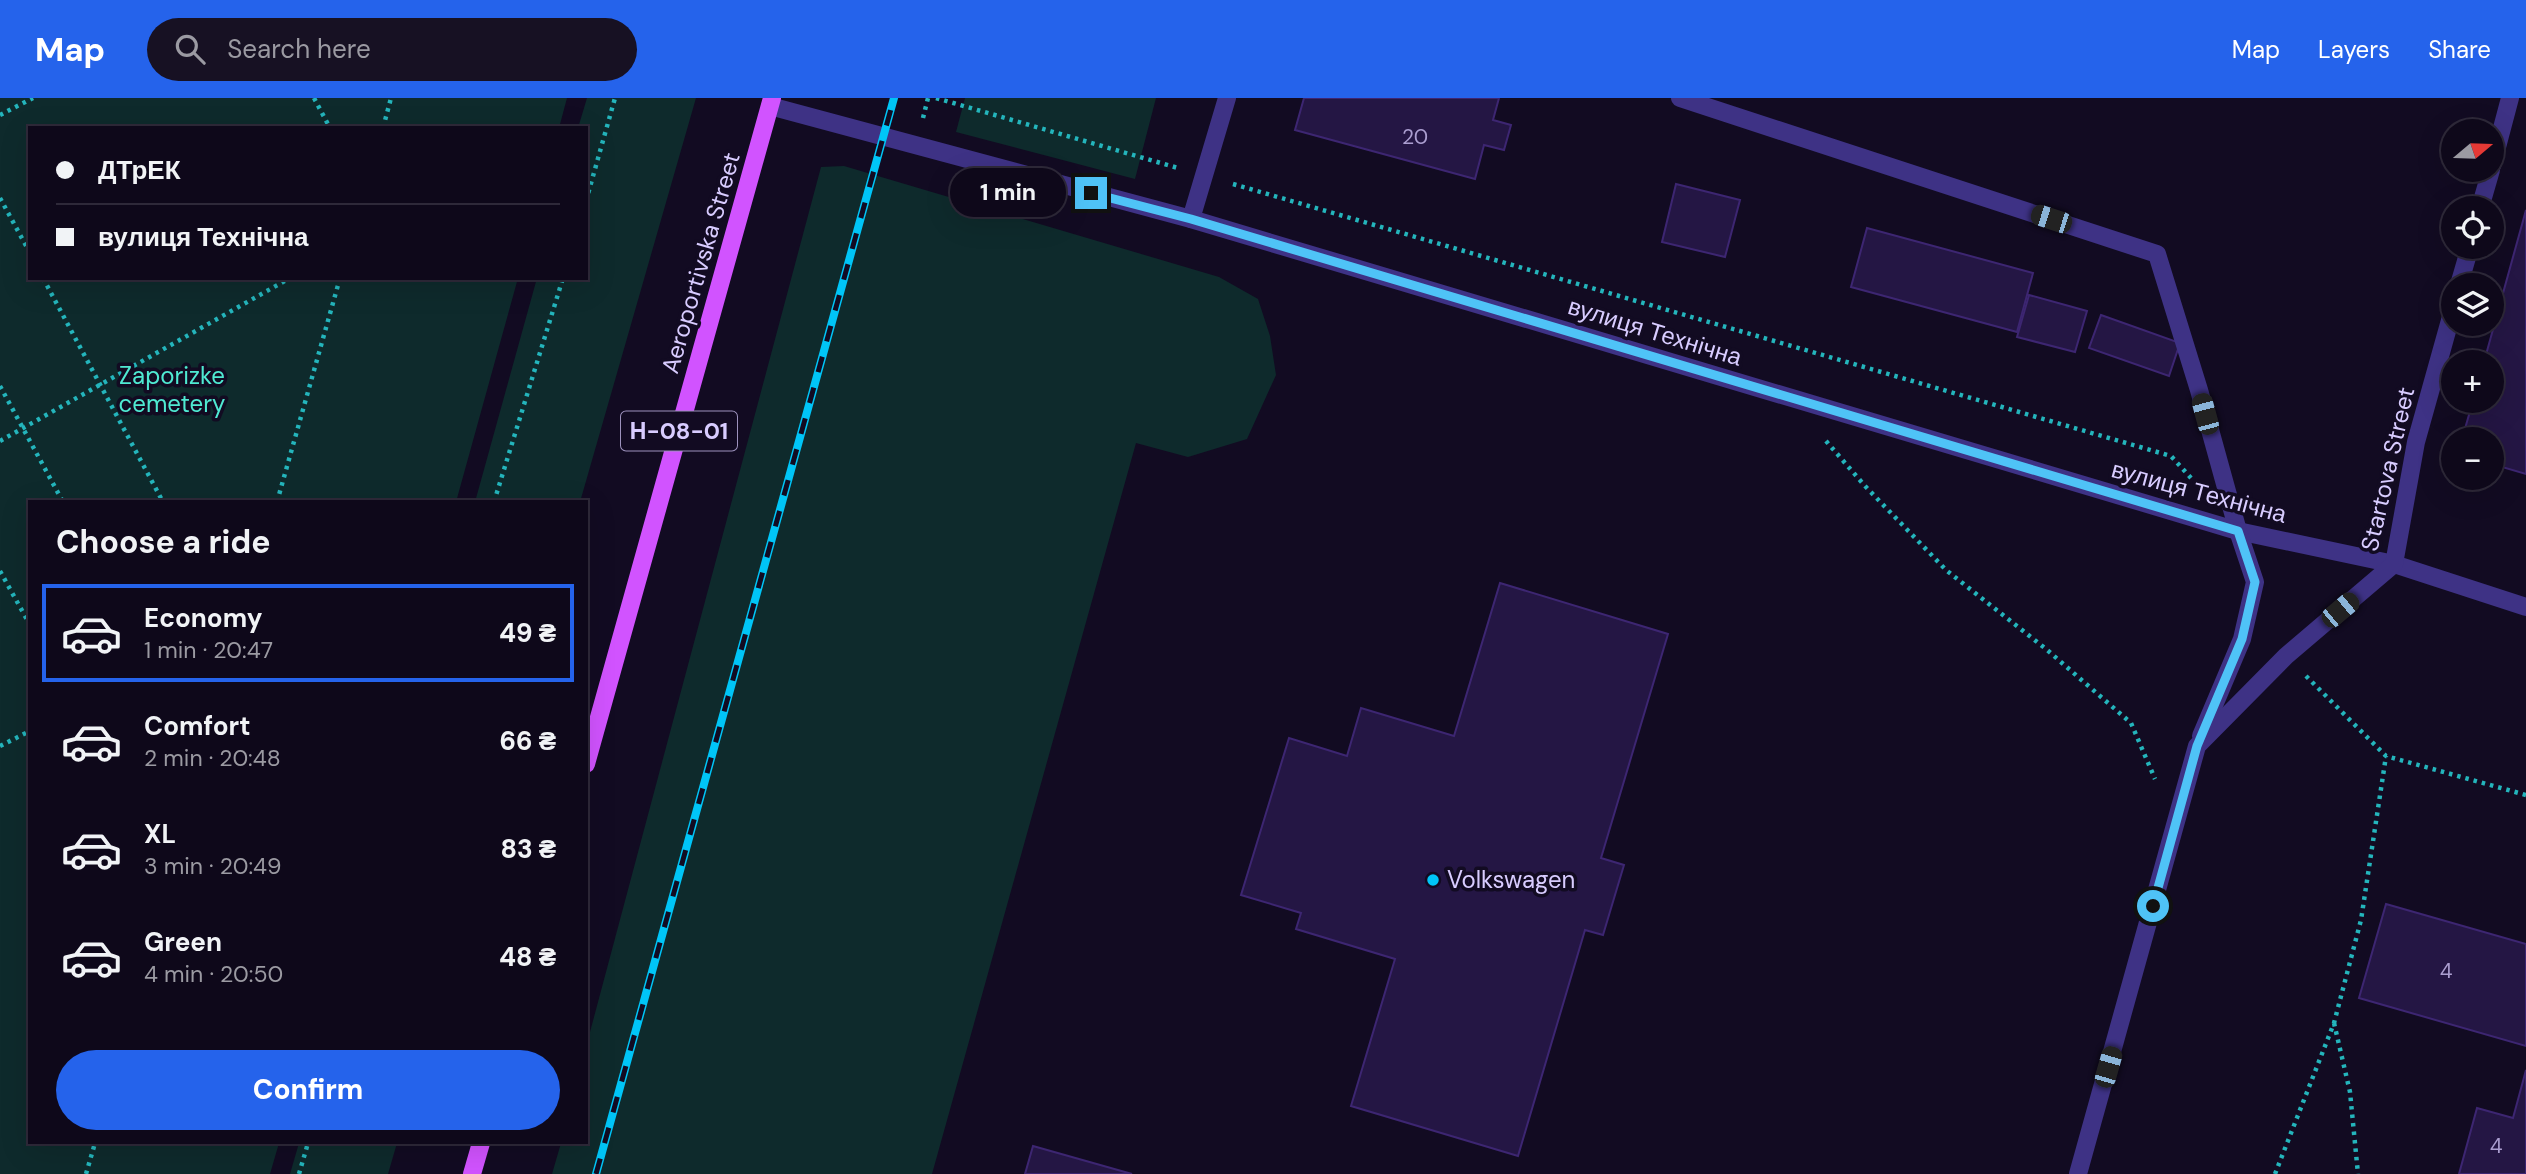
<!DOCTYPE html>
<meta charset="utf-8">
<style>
body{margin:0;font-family:"DM Sans",sans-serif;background:#171123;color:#f1f3f6;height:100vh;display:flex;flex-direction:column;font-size:26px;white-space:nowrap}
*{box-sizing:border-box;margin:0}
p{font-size:23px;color:#9b9aa2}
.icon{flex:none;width:38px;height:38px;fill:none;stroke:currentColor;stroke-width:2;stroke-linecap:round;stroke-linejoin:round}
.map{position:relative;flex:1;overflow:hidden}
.panel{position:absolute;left:28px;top:402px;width:560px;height:644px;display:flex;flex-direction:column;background:#0e081a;border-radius:0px;box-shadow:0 7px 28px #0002,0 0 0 2px #2e2939}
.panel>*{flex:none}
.banner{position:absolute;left:28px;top:28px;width:560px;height:154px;border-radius:0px;box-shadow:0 7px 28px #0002,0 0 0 2px #2e2939;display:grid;align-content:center;height:154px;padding:0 28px;background:#0e081a}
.needle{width:46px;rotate:71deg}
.tools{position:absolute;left:2441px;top:21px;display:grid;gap:14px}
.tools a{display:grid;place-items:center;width:63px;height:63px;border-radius:50%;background:#0e081a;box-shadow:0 7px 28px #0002,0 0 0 2px #2e2939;font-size:35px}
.end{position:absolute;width:32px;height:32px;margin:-16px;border:9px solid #4fc3f7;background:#111;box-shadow:0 0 0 4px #111}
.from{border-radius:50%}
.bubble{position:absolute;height:49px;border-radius:24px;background:#0e081a;box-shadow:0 7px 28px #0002,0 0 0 2px #2e2939;font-size:23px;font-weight:800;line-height:49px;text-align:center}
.car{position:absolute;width:21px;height:42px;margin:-21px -10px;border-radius:9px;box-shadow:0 0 5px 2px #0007;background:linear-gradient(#222 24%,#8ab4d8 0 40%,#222 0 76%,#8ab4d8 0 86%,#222 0)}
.banner b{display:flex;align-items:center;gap:24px;height:66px;font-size:26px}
.banner b+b{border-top:2px solid #2e2939}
.banner i{width:18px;height:18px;background:#f1f3f6}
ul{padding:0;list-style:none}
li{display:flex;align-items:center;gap:21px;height:98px;margin:0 14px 10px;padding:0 14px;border:4px solid transparent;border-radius:0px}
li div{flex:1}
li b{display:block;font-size:26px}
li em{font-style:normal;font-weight:800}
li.selected{border-color:#2563eb}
li>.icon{width:63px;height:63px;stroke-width:1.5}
h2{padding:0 28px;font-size:32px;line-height:84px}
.button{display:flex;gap:14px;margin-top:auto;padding:14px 28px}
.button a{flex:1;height:80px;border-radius:42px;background:#2563eb;color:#fff;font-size:28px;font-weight:800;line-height:80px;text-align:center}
header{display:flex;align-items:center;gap:42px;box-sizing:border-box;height:98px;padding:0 35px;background:#2563eb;color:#fff}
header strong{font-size:33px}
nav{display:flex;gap:38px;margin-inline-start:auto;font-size:24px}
.search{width:490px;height:63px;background:#171123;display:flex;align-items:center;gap:18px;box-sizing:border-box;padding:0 24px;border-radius:38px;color:#9b9aa2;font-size:26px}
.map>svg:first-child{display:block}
</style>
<header>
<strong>Map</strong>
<div class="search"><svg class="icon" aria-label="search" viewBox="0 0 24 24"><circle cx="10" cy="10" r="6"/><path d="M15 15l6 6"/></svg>Search here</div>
<nav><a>Map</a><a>Layers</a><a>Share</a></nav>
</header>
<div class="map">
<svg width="2526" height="1076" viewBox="0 0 2526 1076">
<rect width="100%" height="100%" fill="#120b22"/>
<g fill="#0e2a2c">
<path d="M0,0H567L559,30H30V180H518L456,404H30V1045H279L270,1076H0Z"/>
<path d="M587,0H696L580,404H475L537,180H586V30H578Z"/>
<path d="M965,0H1156L1135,81L956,34Z"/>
<path d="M844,68L1219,179L1258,201L1270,238L1276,277L1247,341L1188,359L1136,345L932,1076H552L561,1045H586V949L821,69Z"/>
<path d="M299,1045H397L388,1076H290Z"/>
</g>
<g fill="#241644" stroke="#3d2672" stroke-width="2">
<path d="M1304,0H1499L1493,22L1511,27L1504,52L1484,47L1475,81L1295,32Z"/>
<path d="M1676,86L1740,102L1725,159L1662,144Z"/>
<path d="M2526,112V376L2492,366V341H2462L2473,303H2492V264H2484Z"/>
<path d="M1867,130L2033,175L2017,234L1851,189Z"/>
<path d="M2029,197L2087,213L2075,254L2017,239Z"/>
<path d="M2101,217L2180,245L2169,278L2089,250Z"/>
<path d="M1500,485L1668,536L1601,760L1624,767L1603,837L1585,832L1518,1058L1351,1008L1395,861L1296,831L1301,815L1241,797L1289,640L1347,658L1361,610L1454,638Z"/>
<path d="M2386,806L2526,846V948L2359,900Z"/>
<path d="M2526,972V1076H2459L2477,1010L2513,1020Z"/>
<path d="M1033,1048L1132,1076H1025Z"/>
</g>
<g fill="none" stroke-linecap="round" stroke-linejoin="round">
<g stroke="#24b5bc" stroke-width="4.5" stroke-dasharray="3.5 5" stroke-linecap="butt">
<path d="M314,0L330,30"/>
<path d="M936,0L1178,70"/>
<path d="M0,17L33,0"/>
<path d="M923,20L928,0"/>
<path d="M383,30L391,0"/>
<path d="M1233,86L2171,358L2191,380"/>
<path d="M0,100L30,155"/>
<path d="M586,103L615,0"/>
<path d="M43,180L163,404"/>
<path d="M0,288L63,404"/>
<path d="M0,343L290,180"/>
<path d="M1826,343L1865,388L1946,472L2046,551L2131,625L2155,681"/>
<path d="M277,404L340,180"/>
<path d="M494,404L563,180"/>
<path d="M0,473L30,527"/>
<path d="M2306,578L2386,658L2526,697"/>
<path d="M0,648L30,633"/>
<path d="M2334,925L2350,994L2358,1076"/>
<path d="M86,1076L95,1045"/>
<path d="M299,1076L308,1045"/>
<path d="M2275,1076L2334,925L2361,822L2386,658"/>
</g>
<g stroke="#3e3285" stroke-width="18">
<path d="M1680,0L2157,156L2199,292L2238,433"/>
<path d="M1191,121L1227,0"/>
</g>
<g stroke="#3e3285" stroke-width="18">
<path d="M770,8L1191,121L2238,433L2394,466L2526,509"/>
<path d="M2492,68L2510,0"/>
<path d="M2480,110L2491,72"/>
<path d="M2459,187L2470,149"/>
<path d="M2201,638L2242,541L2255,484L2238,433"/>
<path d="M2078,1076L2197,648L2286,558L2394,466L2416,344L2454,208"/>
</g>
<g stroke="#d153ff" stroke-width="18">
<path d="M586,666L772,0"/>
<path d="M472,1076L481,1045"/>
</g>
<defs>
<path id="rail" d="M596,1076L894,0"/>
</defs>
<use href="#rail" stroke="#00c5f7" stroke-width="8"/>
<use href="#rail" stroke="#120b22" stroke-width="5" stroke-dasharray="16" stroke-linecap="butt"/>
</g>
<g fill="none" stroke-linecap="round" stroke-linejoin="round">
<path stroke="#4fc3f7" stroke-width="9" d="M1091,95L1191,121L2238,433L2255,484L2242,541L2197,648L2153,808"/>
</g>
<circle fill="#00c5f7" stroke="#120b22" stroke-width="2.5" cx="1433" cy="782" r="7"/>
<g text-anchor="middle" stroke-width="7" stroke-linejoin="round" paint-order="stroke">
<g font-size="21" fill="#ab9ed0">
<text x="1415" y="46">20</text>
<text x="2446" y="880">4</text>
<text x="2496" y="1055">4</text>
</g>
<rect fill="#120b22" stroke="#9d92bd" stroke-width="2" x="621" y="313.5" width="116" height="39" rx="5"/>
<g font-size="23" font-weight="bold" fill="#d8ccff">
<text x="679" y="341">Н-08-01</text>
</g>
<g font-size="24" fill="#d8ccff" stroke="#120b22">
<text transform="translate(701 165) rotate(-74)" y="8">Aeroportivska Street</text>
<text transform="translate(1655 234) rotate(17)" y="8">вулиця Технічна</text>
<text transform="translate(2388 371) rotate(-77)" y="8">Startova Street</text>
<text transform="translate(2199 394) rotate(15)" y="8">вулиця Технічна</text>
</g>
<g font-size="24" fill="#4fe9d2" stroke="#120b22">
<text x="172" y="286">Zaporizke<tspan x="172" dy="28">cemetery</tspan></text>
</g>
<g font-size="24" fill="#d8ccff" stroke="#120b22" text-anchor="start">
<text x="1447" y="790">Volkswagen</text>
</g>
</g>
</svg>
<div class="tools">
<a><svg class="needle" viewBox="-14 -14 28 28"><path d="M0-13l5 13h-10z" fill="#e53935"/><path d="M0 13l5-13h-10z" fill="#9b9aa2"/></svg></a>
<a><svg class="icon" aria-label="locate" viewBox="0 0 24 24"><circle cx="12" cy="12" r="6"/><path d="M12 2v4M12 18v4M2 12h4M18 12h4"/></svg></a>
<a><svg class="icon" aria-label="layers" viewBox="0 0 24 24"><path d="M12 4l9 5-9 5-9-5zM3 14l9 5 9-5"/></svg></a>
<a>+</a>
<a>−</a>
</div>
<i class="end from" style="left:2153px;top:808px"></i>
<i class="end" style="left:1091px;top:95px"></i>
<div class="bubble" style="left:950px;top:70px;width:116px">1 min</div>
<i class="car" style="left:2051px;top:121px;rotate:288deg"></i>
<i class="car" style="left:2205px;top:316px;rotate:345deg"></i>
<i class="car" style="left:2340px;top:512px;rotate:50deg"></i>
<i class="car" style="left:2108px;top:969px;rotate:16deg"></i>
<div class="banner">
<b><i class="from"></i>ДТрЕК</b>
<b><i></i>вулиця Технічна</b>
</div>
<section class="panel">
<h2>Choose a ride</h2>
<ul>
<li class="selected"><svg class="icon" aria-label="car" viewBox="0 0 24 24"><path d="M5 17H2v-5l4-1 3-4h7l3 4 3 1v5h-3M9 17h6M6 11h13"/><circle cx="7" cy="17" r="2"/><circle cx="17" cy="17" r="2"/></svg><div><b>Economy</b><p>1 min · 20:47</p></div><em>49 ₴</em></li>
<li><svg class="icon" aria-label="car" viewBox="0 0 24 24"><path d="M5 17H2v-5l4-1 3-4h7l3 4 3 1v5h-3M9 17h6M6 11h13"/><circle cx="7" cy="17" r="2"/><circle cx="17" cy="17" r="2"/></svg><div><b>Comfort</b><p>2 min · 20:48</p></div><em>66 ₴</em></li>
<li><svg class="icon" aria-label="car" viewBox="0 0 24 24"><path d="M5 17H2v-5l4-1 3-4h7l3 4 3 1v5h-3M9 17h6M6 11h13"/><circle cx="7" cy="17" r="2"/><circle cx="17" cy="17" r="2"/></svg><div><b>XL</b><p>3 min · 20:49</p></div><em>83 ₴</em></li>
<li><svg class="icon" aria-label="car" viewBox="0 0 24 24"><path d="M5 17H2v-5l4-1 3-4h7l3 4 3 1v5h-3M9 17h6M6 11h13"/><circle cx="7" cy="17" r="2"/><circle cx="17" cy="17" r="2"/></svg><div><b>Green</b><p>4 min · 20:50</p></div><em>48 ₴</em></li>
</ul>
<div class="button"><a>Confirm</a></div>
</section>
</div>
